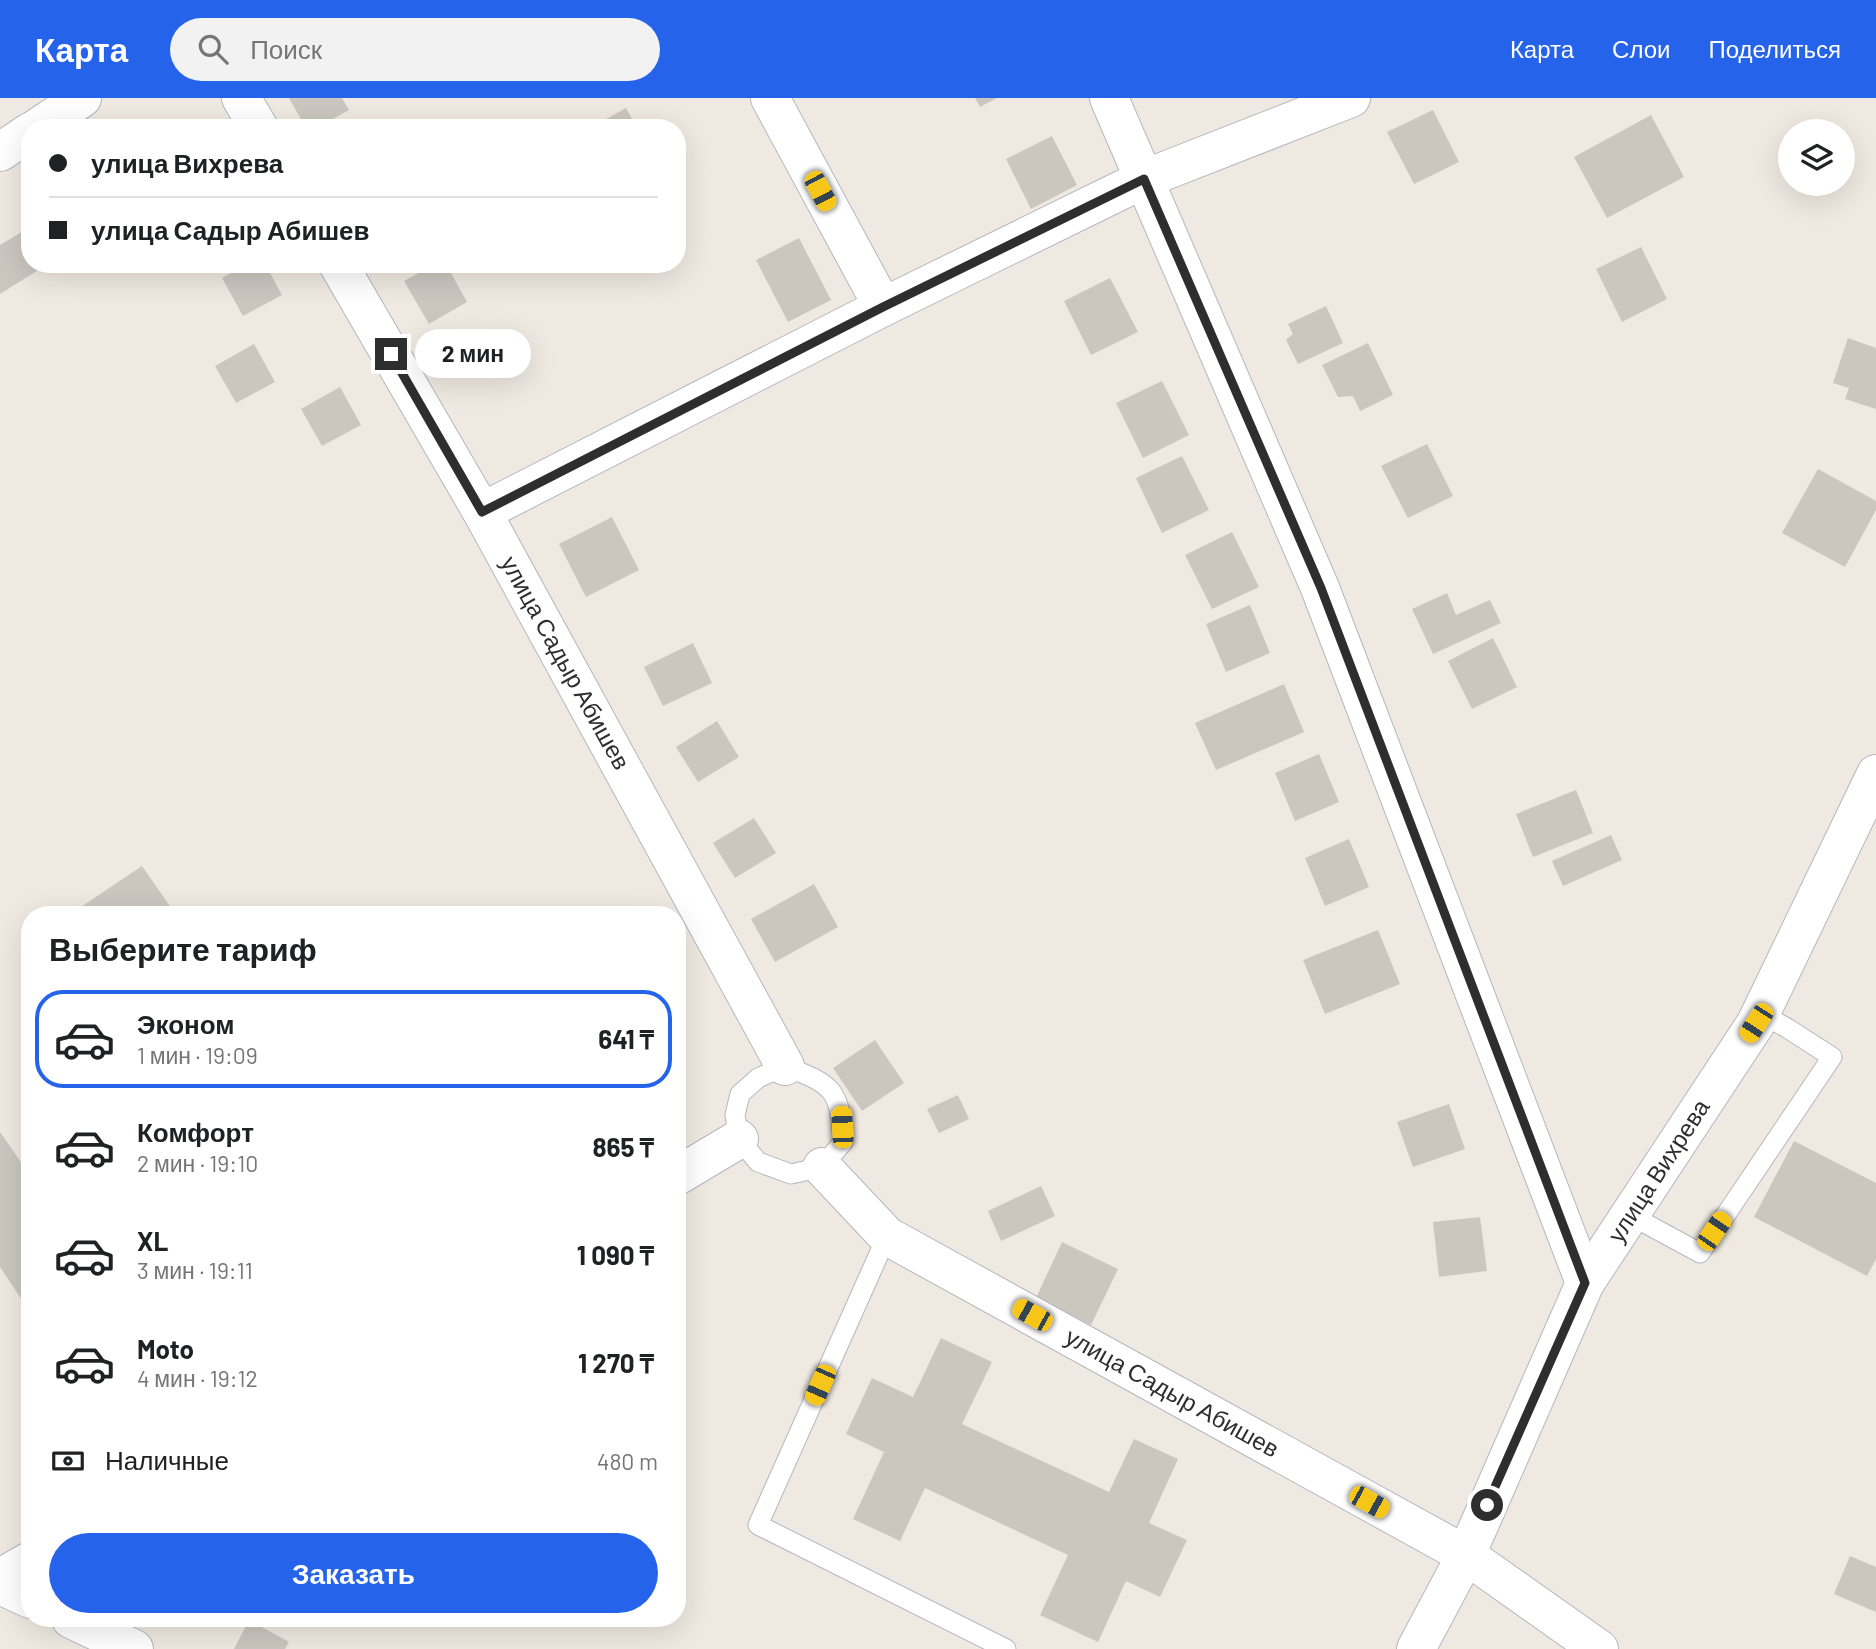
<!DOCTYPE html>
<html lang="ru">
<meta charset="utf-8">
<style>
body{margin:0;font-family:Barlow,sans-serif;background:#f2f2f2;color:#202124;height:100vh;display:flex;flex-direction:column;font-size:26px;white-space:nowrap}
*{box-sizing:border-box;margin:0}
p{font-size:23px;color:#757577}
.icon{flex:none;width:38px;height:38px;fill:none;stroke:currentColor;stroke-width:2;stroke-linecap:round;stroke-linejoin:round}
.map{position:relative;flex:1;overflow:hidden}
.details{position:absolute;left:21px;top:808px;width:665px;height:721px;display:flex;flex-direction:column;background:#fff;border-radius:28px;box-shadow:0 7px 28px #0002}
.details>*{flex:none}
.top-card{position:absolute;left:21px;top:21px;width:665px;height:154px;border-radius:28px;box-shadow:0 7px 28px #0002;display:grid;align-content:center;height:154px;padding:0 28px;background:#fff}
.tools{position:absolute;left:1778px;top:21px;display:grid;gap:14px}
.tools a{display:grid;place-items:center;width:77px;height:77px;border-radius:50%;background:#fff;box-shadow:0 7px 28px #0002;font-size:35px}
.end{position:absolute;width:32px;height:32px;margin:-16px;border:9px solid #2e2e2e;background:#fff;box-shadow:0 0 0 4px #fff}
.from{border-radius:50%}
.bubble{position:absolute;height:49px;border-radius:24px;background:#fff;box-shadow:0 7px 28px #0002;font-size:23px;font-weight:700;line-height:49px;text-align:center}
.car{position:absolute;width:21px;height:42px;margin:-21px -10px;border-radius:9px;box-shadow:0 0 5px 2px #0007;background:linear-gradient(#f5c518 24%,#345 0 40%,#f5c518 0 76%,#345 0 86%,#f5c518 0)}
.top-card b{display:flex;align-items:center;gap:24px;height:66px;font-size:26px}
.top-card b+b{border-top:2px solid #e0e0e0}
.top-card i{width:18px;height:18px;background:#202124}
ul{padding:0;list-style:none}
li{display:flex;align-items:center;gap:21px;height:98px;margin:0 14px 10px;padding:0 14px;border:4px solid transparent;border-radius:28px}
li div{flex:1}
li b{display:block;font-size:26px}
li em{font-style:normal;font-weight:700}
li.active{border-color:#2563eb}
li>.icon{width:63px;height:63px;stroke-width:1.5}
h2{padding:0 28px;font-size:32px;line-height:84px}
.pay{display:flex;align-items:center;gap:18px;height:77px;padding:0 28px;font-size:26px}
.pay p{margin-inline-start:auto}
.button{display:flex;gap:14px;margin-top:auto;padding:14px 28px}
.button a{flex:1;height:80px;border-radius:42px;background:#2563eb;color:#fff;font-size:28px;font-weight:700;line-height:80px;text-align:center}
header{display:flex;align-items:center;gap:42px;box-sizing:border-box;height:98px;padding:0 35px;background:#2563eb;color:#fff}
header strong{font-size:33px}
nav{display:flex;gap:38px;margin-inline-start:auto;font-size:24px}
.search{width:490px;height:63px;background:#f2f2f2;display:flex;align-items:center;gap:18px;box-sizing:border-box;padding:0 24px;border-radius:38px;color:#757577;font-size:26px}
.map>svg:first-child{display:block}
</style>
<header>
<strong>Карта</strong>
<div class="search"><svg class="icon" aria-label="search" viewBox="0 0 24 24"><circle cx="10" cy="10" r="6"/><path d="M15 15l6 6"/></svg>Поиск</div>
<nav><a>Карта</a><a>Слои</a><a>Поделиться</a></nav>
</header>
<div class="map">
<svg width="1876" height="1551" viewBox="0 0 1876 1551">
<rect width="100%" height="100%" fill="#efe9e1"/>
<g fill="#cbc7bf">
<path d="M289,0H342L349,12L317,30H306Z"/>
<path d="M975,0H997L980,9Z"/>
<path d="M626,10L637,30H590Z"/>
<path d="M1433,12L1459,64L1414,86L1387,34Z"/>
<path d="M1651,17L1684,79L1607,120L1574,59Z"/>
<path d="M1052,38L1077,87L1031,111L1006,61Z"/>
<path d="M30,129V166H48L0,196V147Z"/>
<path d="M799,140L831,202L788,224L756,162Z"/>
<path d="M1641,149L1667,201L1622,224L1596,171Z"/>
<path d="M247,166H265L282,197L243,218L222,180Z"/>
<path d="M435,166H446L467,204L429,226L404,183Z"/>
<path d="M1110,180L1138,234L1091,257L1064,203Z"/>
<path d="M1326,208L1343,245L1298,266L1286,242L1293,236L1288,226Z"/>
<path d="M1848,240L1876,250V311L1845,301L1849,290L1833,285Z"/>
<path d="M1368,245L1393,297L1360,313L1353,298L1338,299L1322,267Z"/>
<path d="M254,246L275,284L236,305L215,268Z"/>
<path d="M1162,283L1189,337L1143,360L1116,305Z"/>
<path d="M340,289L361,327L322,348L301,311Z"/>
<path d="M1427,346L1453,398L1408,420L1381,368Z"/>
<path d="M1182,358L1209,412L1162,435L1136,380Z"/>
<path d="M1818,371L1876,403V412L1845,469L1782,435Z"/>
<path d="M612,419L639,472L586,499L559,446Z"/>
<path d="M1232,434L1259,489L1212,511L1185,457Z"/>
<path d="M1447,495L1456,517L1490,502L1501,525L1433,556L1412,511Z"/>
<path d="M1250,507L1270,555L1226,574L1206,526Z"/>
<path d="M1493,540L1517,589L1472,611L1448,563Z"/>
<path d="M693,545L712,585L663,608L644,569Z"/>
<path d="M1284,586L1304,634L1216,672L1195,625Z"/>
<path d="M717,623L739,659L698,684L676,649Z"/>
<path d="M1319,656L1339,704L1295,723L1275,675Z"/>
<path d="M1576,692L1593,735L1533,759L1516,716Z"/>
<path d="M754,720L776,755L735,780L713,745Z"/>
<path d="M1611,737L1622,762L1563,788L1552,763Z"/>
<path d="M1349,741L1369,789L1325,808L1305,760Z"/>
<path d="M142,768L176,817H69Z"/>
<path d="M814,786L838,829L775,864L751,821Z"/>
<path d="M1378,832L1400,886L1325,916L1303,862Z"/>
<path d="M875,942L904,985L862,1013L833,970Z"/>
<path d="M958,997L969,1021L939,1035L927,1011Z"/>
<path d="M1449,1006L1465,1051L1413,1069L1397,1024Z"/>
<path d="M0,1034L30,1077V1214L0,1169Z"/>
<path d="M1794,1043L1876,1085V1161L1867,1178L1754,1119Z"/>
<path d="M1041,1088L1055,1118L1001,1143L988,1113Z"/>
<path d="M1480,1119L1487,1173L1439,1179L1433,1124Z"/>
<path d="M1062,1144L1118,1171L1091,1227L1036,1200Z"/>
<path d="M941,1240L992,1264L962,1326L1109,1394L1134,1341L1178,1361L1149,1425L1187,1442L1160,1499L1126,1483L1098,1544L1040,1517L1068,1457L925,1390L900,1443L853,1421L884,1354L846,1336L872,1280L913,1299Z"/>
<path d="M1850,1458L1876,1469V1514L1834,1496Z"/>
<path d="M249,1522L289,1544L285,1551H234Z"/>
</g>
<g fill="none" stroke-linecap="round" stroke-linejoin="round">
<defs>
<g id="lane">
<path d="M785,968C833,987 840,991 843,1044L822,1069L791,1076L758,1064L739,1041L735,1017L740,996L758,980Z"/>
<path d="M1630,1117L1700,1155L1832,959L1787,930L1760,915"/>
<path d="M887,1138L758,1427L1006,1551"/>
</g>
<g id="street">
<path d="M241,0L259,30"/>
<path d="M770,0L883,209"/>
<path d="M1109,0L1320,490L1585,1185"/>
<path d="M37,30L82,0"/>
<path d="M0,54L30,34"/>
<path d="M338,166L482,414L785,968"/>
<path d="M482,414L883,209L1144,81L1351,0"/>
<path d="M822,1069L887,1138L1466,1457L1599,1551"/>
<path d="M677,1078L739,1041"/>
<path d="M0,1480L30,1463"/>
<path d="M0,1487L30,1501"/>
<path d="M71,1521L134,1551"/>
<path d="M1416,1551L1466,1457L1585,1185L1756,925L1876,676"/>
</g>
</defs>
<use href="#lane" stroke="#b4b7c1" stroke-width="21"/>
<use href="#street" stroke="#b4b7c1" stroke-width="40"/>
<use href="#lane" stroke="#fff" stroke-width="19"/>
<use href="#street" stroke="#fff" stroke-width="38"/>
</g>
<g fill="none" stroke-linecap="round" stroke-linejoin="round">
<path stroke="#2e2e2e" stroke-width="9" d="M391,256L482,414L883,209L1144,81L1321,490L1585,1185L1487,1407"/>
</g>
<g text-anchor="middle" stroke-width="7" stroke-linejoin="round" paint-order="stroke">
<g font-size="24" fill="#2e2e2e" stroke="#fff">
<text transform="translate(565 565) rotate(61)" y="8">улица Садыр Абишев</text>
<text transform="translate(1659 1073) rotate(-57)" y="8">улица Вихрева</text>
<text transform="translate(1172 1295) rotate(29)" y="8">улица Садыр Абишев</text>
</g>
</g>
</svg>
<div class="tools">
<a><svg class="icon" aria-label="layers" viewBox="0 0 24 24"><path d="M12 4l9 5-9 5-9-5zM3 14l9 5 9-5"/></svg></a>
</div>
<i class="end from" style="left:1487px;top:1407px"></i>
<i class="end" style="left:391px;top:256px"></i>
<div class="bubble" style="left:415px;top:231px;width:116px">2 мин</div>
<i class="car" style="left:820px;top:93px;rotate:152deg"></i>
<i class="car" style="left:1756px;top:925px;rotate:213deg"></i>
<i class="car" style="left:842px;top:1029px;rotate:357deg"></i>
<i class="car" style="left:1714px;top:1133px;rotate:34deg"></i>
<i class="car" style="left:1032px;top:1217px;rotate:299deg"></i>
<i class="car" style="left:820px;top:1287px;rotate:204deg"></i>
<i class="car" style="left:1369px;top:1404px;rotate:119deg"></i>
<div class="top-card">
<b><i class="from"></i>улица Вихрева</b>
<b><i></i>улица Садыр Абишев</b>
</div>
<section class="details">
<h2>Выберите тариф</h2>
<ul>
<li class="active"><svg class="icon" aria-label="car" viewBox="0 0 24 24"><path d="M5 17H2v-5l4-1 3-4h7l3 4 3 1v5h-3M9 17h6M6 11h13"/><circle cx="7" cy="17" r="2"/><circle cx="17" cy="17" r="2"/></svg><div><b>Эконом</b><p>1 мин · 19:09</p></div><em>641 ₸</em></li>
<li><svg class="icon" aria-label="car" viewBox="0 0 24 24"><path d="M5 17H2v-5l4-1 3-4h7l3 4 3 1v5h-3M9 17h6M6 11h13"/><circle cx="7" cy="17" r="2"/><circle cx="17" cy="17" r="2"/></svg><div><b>Комфорт</b><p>2 мин · 19:10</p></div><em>865 ₸</em></li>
<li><svg class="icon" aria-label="car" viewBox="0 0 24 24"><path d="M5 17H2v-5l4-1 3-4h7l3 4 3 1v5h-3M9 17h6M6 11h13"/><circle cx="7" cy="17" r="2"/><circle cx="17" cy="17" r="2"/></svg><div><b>XL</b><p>3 мин · 19:11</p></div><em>1 090 ₸</em></li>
<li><svg class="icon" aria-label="car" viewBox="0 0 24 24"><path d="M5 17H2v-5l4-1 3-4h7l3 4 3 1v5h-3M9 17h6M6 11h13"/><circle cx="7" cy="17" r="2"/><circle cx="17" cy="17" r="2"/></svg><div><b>Moto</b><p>4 мин · 19:12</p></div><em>1 270 ₸</em></li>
</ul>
<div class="pay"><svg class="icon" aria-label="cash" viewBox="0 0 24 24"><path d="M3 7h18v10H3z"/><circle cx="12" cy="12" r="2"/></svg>Наличные<p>480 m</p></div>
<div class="button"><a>Заказать</a></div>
</section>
</div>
